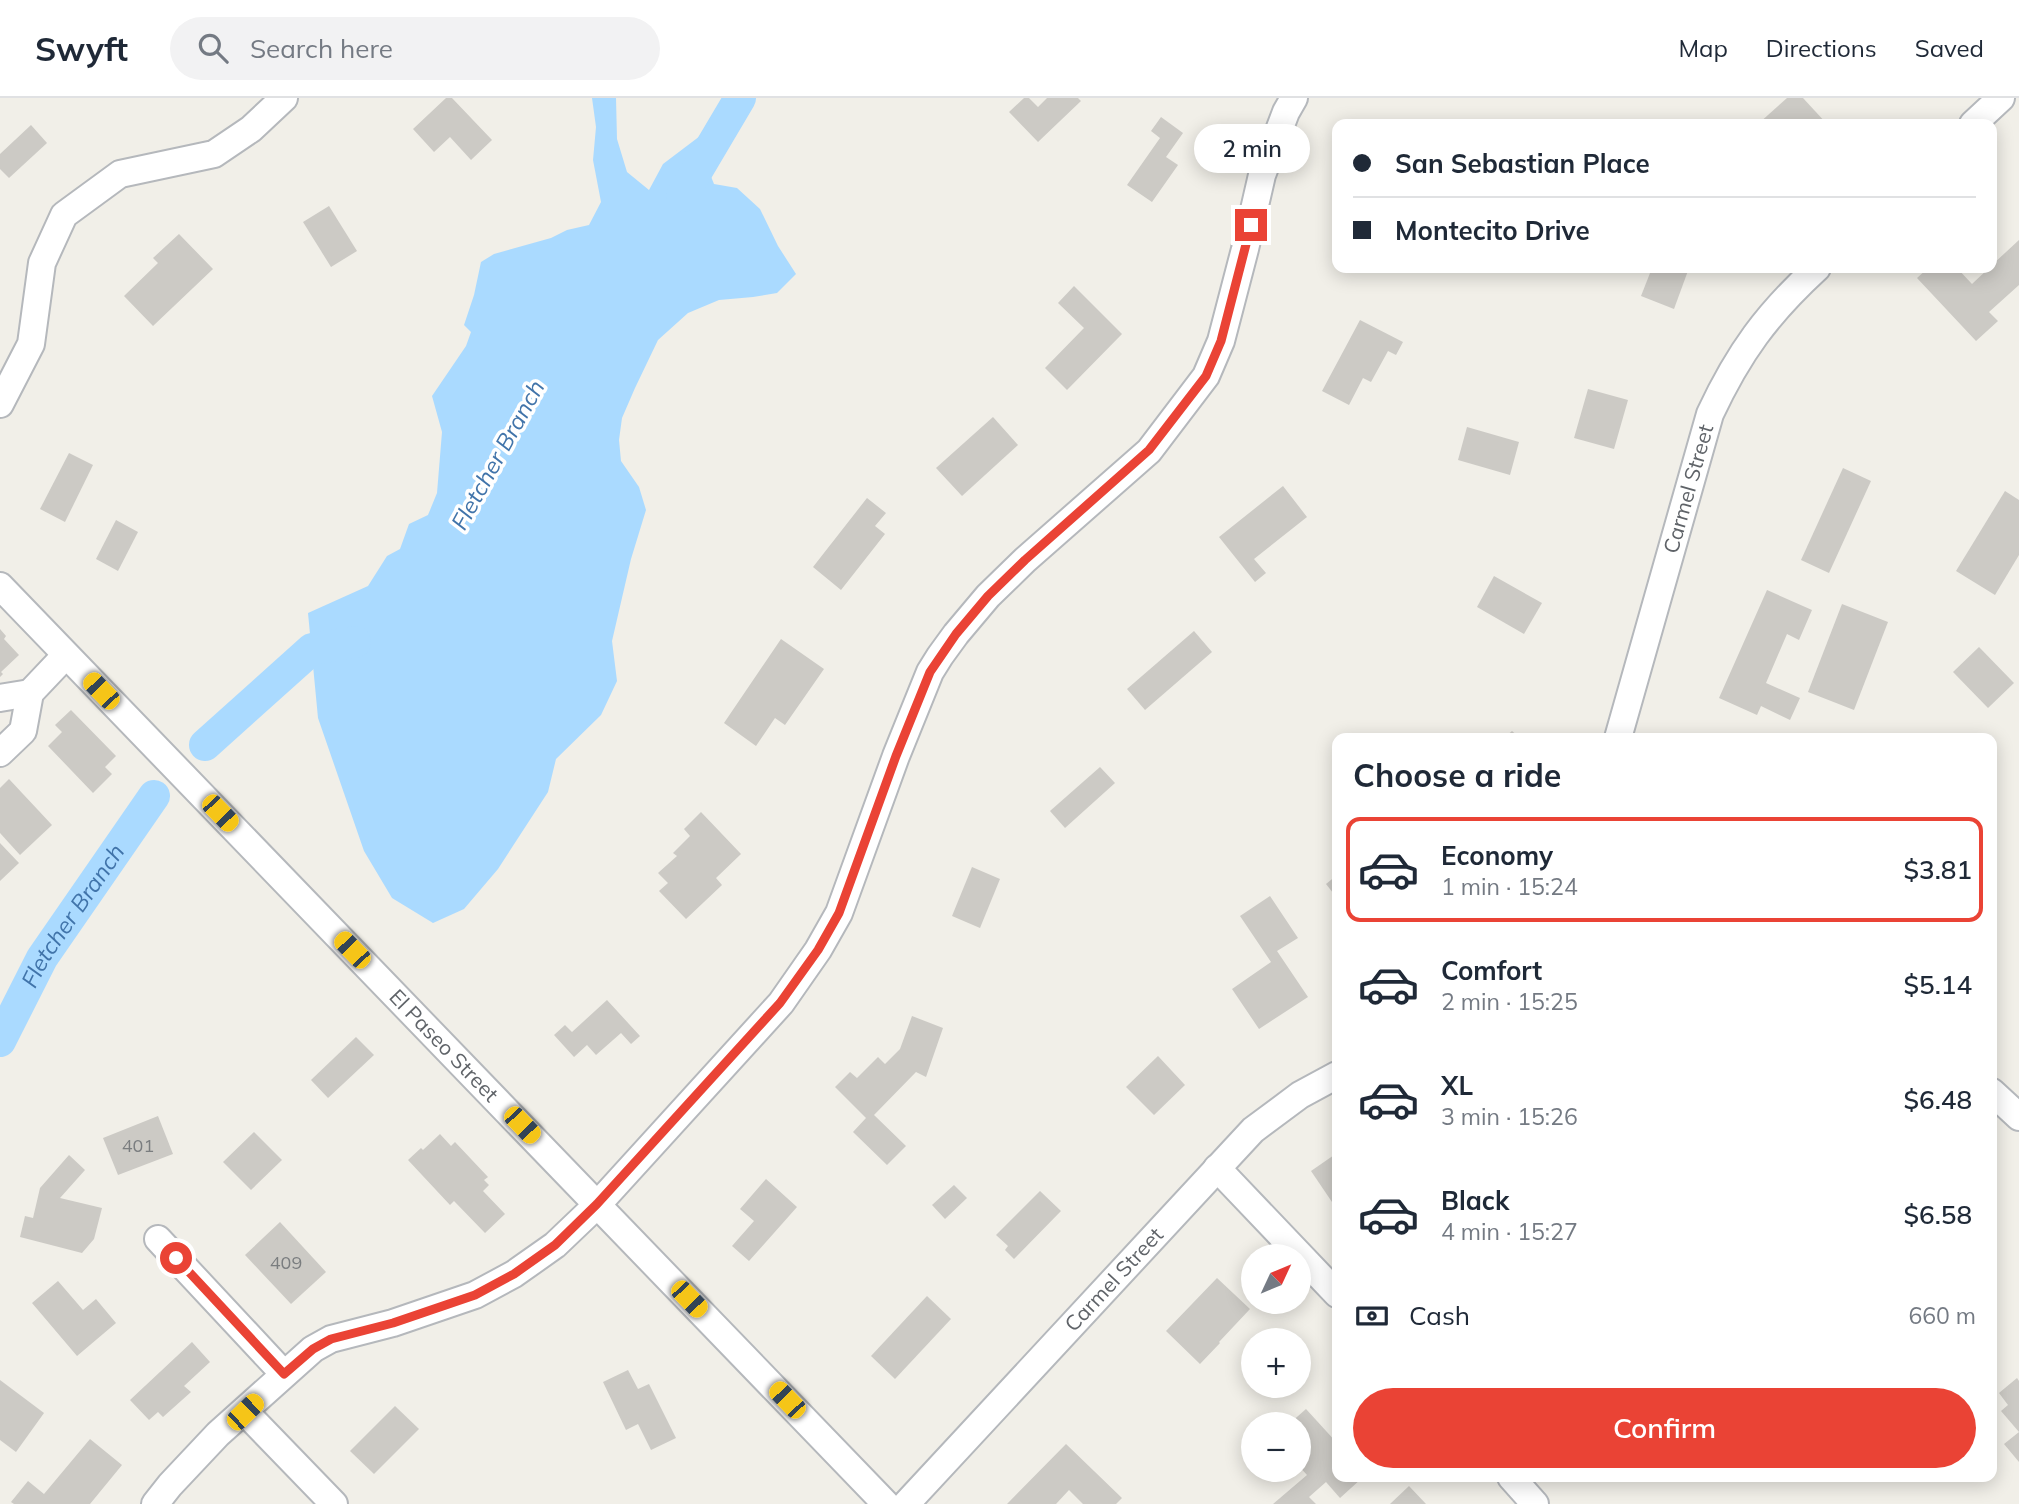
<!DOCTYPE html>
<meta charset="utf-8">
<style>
body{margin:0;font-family:Mulish,sans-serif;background:#f2f2f3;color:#1f2937;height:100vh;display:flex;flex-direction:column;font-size:26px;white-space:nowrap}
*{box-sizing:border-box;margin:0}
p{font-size:23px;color:#747a83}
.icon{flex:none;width:38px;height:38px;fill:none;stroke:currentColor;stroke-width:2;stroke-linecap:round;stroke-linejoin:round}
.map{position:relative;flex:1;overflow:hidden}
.drawer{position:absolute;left:1332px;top:635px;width:665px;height:749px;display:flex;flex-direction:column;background:#fff;border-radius:14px;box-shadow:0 4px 18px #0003}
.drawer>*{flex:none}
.banner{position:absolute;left:1332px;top:21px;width:665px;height:154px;border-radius:14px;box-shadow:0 4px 18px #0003;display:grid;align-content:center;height:154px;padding:0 21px;background:#fff}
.needle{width:46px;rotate:46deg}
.buttons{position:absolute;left:1241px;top:1146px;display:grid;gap:14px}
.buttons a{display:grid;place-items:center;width:70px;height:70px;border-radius:50%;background:#fff;box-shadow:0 4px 18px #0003;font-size:35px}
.end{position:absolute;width:32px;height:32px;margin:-16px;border:9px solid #ea4335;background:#fff;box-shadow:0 0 0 4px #fff}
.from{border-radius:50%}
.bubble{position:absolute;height:49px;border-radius:24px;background:#fff;box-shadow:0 4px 18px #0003;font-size:23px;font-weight:600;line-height:49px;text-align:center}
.car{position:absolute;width:21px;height:42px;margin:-21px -10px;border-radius:9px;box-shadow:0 0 5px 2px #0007;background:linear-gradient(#f5c518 24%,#345 0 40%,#f5c518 0 76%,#345 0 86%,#f5c518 0)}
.banner b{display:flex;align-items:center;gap:24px;height:66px;font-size:26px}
.banner b+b{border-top:2px solid #e0e1e3}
.banner i{width:18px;height:18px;background:#1f2937}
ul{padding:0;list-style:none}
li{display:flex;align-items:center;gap:21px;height:105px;margin:0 14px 10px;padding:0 7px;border:4px solid transparent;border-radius:14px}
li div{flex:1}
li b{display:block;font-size:26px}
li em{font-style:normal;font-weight:600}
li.on{border-color:#ea4335}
li>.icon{width:63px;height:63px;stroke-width:1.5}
h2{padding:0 21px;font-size:32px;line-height:84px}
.pay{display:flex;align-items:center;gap:18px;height:77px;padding:0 21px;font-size:26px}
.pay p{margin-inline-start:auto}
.primary-button{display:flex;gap:14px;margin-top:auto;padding:14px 21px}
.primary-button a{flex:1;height:80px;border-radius:42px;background:#ea4335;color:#fff;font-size:28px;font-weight:600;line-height:80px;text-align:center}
header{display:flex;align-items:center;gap:42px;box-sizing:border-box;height:98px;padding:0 35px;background:#fff;border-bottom:2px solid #e0e1e3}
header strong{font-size:33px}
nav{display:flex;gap:38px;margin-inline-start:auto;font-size:24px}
.search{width:490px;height:63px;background:#f2f2f3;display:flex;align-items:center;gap:18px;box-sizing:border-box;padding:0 24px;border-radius:38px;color:#747a83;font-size:26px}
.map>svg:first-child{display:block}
</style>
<header>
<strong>Swyft</strong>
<div class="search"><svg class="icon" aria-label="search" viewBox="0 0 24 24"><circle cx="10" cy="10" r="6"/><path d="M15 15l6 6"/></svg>Search here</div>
<nav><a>Map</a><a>Directions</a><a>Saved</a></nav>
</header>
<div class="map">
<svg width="2019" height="1406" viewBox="0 0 2019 1406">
<rect width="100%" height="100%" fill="#f1efe8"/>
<path fill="#aadaff" d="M592,0H616L617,41L627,74L649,92L663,66L700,38L704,61L714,86L737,90L760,111L778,148L796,176L777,195L753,199L719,202L688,215L658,242L635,290L622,320L619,342L621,363L639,389L646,412L631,461L612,543L617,583L601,617L556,661L548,694L498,771L464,811L433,825L392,800L364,753L318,620L308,515L368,488L387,458L400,451L409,426L428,417L437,395L442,334L432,298L466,248L471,234L464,227L474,197L481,164L494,156L551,140L567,132L589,127L601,104L593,62L596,29Z"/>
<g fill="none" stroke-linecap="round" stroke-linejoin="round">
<g stroke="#aadaff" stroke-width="32">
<path d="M682,98L740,0"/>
<path d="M205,647L312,551L355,544"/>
<path id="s1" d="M0,943L42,860L154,698"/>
</g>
</g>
<g fill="#cccac5">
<path d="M446,0H452L492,42L471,62L450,39L434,54L413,31Z"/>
<path d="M1024,0H1029L1038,9L1047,0H1078L1081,3L1038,44L1009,14Z"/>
<path d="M1787,0H1803L1827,26H1758Z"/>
<path d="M1161,19L1183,35L1166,59L1178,67L1152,104L1127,87L1160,40L1151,33Z"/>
<path d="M31,27L47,45L9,80L0,71V56Z"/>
<path d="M329,108L357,153L331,169L303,124Z"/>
<path d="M179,136L213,171L153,228L124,198L158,165L153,160Z"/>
<path d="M2019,142V187L1989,214L1998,223L1976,243L1917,180L1928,170H1957L1972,186L1989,170H1992V167Z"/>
<path d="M1652,170H1689L1674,211L1641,198Z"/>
<path d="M1074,188L1122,236L1067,292L1045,270L1084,230L1058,205Z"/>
<path d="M1360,222L1403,244L1396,257L1388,253L1371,284L1363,280L1349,307L1322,293Z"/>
<path d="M1588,291L1628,302L1614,351L1574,340Z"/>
<path d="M993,319L1018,347L962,398L936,370Z"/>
<path d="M1467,329L1519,344L1510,377L1458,362Z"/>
<path d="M69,355L93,367L65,424L40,411Z"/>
<path d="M1843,370L1871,383L1829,475L1801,462Z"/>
<path d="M1283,388L1307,419L1254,461L1266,475L1255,484L1219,439Z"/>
<path d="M2005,393L2019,402V457L1995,497L1956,473Z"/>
<path d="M867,400L886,415L875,428L885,436L841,492L813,469Z"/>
<path d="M116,422L138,434L118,473L96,461Z"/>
<path d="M1494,478L1542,505L1524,536L1477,509Z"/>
<path d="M1767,492L1812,512L1799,542L1787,536L1766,585L1800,600L1790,622L1761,608L1757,617L1719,600Z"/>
<path d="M1842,506L1888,524L1854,612L1808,594Z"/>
<path d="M0,531L6,538L4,541L19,557L1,574L3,576L0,579Z"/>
<path d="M1194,533L1212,554L1145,612L1127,591Z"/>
<path d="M781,541L824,571L785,627L775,620L756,648L724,625Z"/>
<path d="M1979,549L2014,585L1988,610L1953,574Z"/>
<path d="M71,612L116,658L105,669L112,676L93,695L48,648L62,634L55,627Z"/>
<path d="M1512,633L1520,640H1504Z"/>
<path d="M1100,669L1115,685L1065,730L1050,713Z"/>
<path d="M9,681L52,727L20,757L0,735V690Z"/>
<path d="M701,714L741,756L716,780L722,787L686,821L659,793L668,785L658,775L677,758L673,755L690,738L684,731Z"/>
<path d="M0,745L19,765L0,783Z"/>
<path d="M972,769L1000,781L980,830L952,818Z"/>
<path d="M1337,777V800L1326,786Z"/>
<path d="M1270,798L1298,840L1277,853L1308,899L1259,931L1232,891L1271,864L1240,818Z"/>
<path d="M607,902L640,938L631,946L621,935L596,957L587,947L574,959L554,937L565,927L572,934Z"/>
<path d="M912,918L943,930L926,979L916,974L874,1017L906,1048L887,1067L853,1034L866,1020L835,989L850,974L857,980L878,959L885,966L900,951Z"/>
<path d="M356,939L374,957L328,1000L311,982Z"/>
<path d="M1158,958L1185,987L1154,1017L1126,989Z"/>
<path d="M158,1018L173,1056L118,1077L103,1040Z"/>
<path d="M254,1034L282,1062L251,1092L223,1064Z"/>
<path d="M440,1036L451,1048L455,1044L488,1079L484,1082L489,1087L483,1093L505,1116L485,1135L454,1103L450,1107L408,1062L421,1050L423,1052Z"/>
<path d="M1337,1055V1101L1332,1104L1311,1073Z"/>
<path d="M69,1057L85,1072L60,1100L102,1110L94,1141L82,1155L20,1139L25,1118L33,1120L40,1090Z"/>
<path d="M766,1081L797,1109L749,1163L732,1148L754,1123L740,1111Z"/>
<path d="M954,1087L967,1100L945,1121L932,1107Z"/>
<path d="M1040,1093L1061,1113L1014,1161L1005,1152L1008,1148L996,1137Z"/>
<path d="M280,1124L326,1174L291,1206L245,1157Z"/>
<path d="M1217,1180L1250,1211L1219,1244L1220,1245L1200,1266L1166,1233Z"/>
<path d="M58,1183L83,1212L96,1201L116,1225L77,1258L32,1205Z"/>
<path d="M927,1198L951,1221L895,1281L871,1258Z"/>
<path d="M192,1244L210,1264L184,1288L191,1294L163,1319L158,1314L149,1322L130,1302Z"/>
<path d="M628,1272L638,1291L649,1286L676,1340L651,1352L638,1326L626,1332L603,1284Z"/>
<path d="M2017,1280L2019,1283V1364L2004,1346L2019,1334L2001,1313L2008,1307L1999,1295Z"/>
<path d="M0,1282L44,1315L16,1354L0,1342Z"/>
<path d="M395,1308L419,1331L374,1376L350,1353Z"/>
<path d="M1306,1311L1337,1345V1379H1359L1361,1381L1340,1400L1326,1384L1309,1399L1316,1406H1273L1307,1377L1298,1367V1360L1302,1357L1298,1354V1326H1289Z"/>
<path d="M90,1341L122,1367L90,1406H14L11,1404L28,1383L44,1396Z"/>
<path d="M1066,1346L1122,1400L1116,1406H1083L1069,1392L1056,1406H1007Z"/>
<path d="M1409,1388L1426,1406H1390Z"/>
</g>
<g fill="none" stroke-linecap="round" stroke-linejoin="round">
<defs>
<g id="minor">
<path d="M1973,26L2001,0"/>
<path d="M0,306L31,246L42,165L64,117L120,76L214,56L251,31L284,0"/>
<path id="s2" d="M0,488L886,1406"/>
<path d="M0,600L30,595"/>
<path id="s3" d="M1618,640L1710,316C1739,254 1767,216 1817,170"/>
<path d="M0,655L23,633L30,595L66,557"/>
<path d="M1992,994L2019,1019"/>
<path d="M1217,1070L1337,1196"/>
<path d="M158,1141L284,1276"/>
<path d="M245,1314L334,1406"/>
<path d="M1511,1379L1535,1406"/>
<path d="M155,1406L170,1387L218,1336L313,1251L331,1241L393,1225L475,1197L514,1176L555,1147L598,1106L781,905L818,852L839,815L896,658L930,574L940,558L956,536L988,498L1025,462L1149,353L1206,278L1221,243L1245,151L1262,77L1286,14L1294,0"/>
<path id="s4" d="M906,1406L1253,1032L1300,997L1337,977"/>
</g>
</defs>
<use href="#minor" stroke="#b5b8bc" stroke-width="30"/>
<use href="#minor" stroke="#fff" stroke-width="26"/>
</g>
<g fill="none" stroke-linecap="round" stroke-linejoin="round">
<path stroke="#ea4335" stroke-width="9" d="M176,1160L284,1276L313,1251L331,1241L393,1225L475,1197L514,1176L555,1147L597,1106L780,905L818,852L839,815L896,658L930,574L956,536L988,498L1025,462L1149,352L1206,278L1221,243L1251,127"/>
</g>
<g text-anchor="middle" stroke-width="7" stroke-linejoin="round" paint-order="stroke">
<g font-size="18" fill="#7a7d7f">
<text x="138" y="1054">401</text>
<text x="286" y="1171">409</text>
</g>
<g font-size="21" fill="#5f6368" stroke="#fff">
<text dy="7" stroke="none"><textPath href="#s3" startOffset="259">Carmel Street</textPath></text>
<text dy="7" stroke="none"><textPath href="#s2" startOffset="639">El Paseo Street</textPath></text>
<text dy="7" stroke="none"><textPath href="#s4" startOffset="306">Carmel Street</textPath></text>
</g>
<g font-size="23" font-style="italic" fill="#4174aa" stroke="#fff">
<text transform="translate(498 357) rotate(-61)" y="8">Fletcher Branch</text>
<text dy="8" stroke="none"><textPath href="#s1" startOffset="145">Fletcher Branch</textPath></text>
</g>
</g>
</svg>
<div class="buttons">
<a><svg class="needle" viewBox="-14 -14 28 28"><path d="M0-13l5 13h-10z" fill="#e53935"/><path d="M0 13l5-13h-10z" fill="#747a83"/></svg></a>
<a>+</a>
<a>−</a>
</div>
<i class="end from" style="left:176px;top:1160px"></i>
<i class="end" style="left:1251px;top:127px"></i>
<div class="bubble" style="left:1194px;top:26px;width:116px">2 min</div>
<i class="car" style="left:101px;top:593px;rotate:316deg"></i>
<i class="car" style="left:220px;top:715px;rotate:136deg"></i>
<i class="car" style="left:352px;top:852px;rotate:316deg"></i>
<i class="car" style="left:522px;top:1027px;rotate:136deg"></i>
<i class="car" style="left:689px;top:1201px;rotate:136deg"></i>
<i class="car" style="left:787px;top:1302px;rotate:316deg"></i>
<i class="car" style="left:245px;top:1314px;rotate:46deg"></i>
<div class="banner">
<b><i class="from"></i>San Sebastian Place</b>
<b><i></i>Montecito Drive</b>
</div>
<section class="drawer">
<h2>Choose a ride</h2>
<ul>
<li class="on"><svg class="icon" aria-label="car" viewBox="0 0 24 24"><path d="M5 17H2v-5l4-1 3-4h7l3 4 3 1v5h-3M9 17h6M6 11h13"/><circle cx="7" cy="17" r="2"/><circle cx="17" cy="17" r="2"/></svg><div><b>Economy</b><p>1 min · 15:24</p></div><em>$3.81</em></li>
<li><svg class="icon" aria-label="car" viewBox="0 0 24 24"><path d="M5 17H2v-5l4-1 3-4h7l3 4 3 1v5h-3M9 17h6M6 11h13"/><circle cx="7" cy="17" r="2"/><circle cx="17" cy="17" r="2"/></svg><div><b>Comfort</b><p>2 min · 15:25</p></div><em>$5.14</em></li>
<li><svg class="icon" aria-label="car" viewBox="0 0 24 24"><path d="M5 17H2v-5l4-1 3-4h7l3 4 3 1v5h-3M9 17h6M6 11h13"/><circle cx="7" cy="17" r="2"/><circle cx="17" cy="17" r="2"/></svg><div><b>XL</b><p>3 min · 15:26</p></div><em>$6.48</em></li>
<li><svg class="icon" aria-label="car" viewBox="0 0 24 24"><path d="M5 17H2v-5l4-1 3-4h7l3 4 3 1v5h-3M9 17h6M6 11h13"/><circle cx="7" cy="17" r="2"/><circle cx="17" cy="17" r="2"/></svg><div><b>Black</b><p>4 min · 15:27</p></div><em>$6.58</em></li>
</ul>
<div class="pay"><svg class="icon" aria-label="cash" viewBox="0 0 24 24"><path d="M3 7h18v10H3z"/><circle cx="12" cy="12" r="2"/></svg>Cash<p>660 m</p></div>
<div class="primary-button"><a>Confirm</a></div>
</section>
</div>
